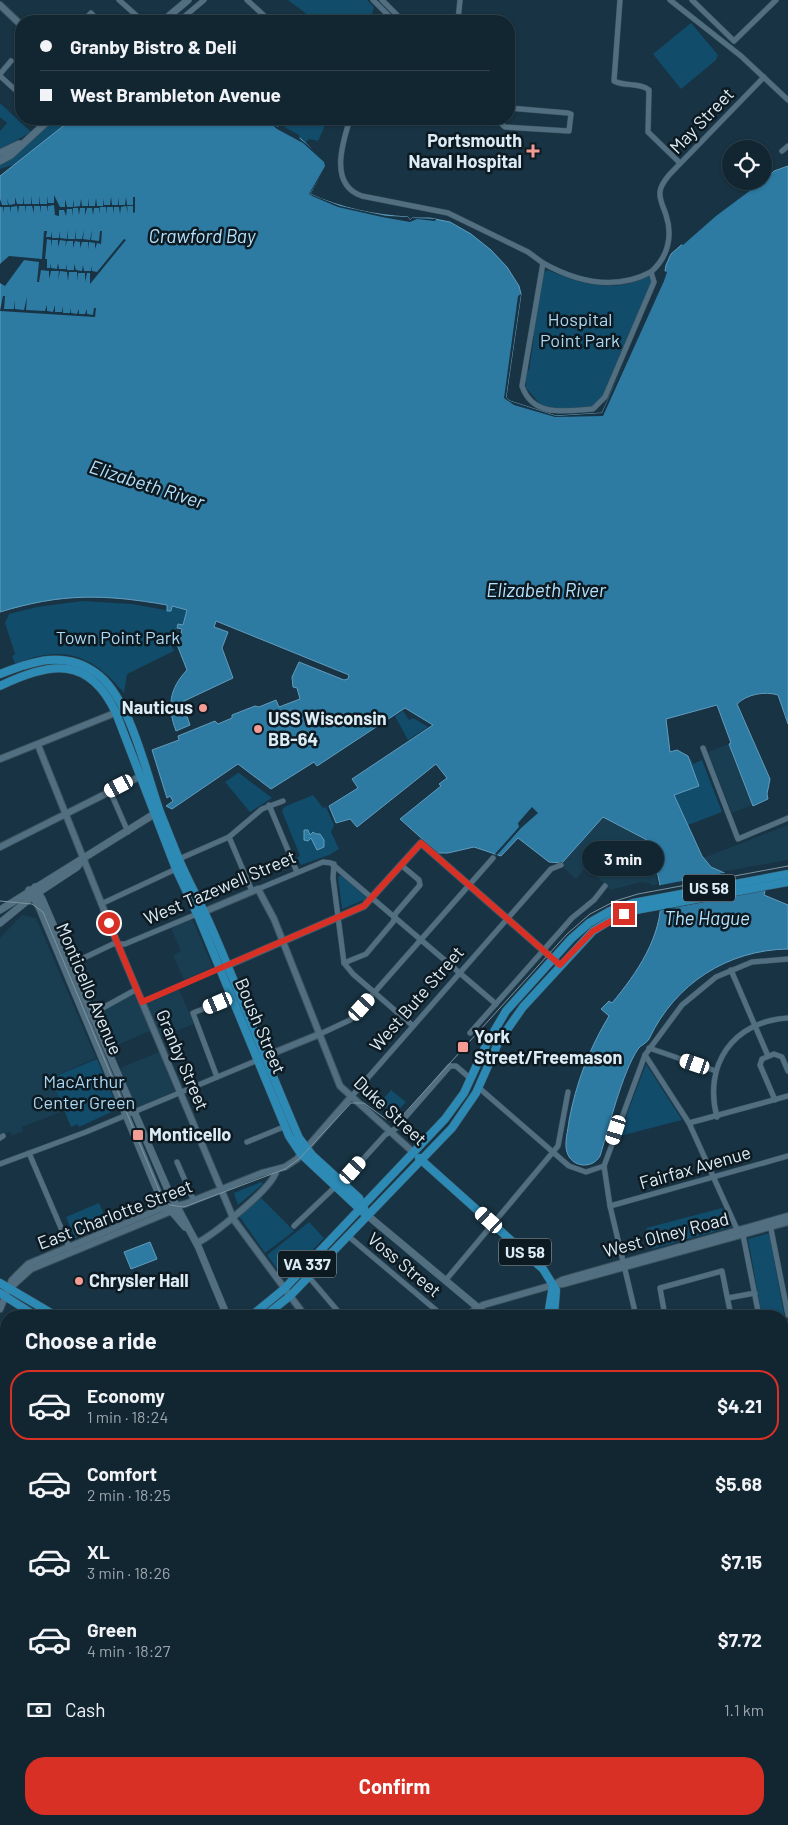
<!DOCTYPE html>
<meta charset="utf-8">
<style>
body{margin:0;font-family:Barlow,sans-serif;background:#1b2e3a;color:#f1f3f6;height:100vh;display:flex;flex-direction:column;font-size:19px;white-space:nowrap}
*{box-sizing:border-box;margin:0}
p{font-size:16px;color:#9ca5ac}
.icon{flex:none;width:28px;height:28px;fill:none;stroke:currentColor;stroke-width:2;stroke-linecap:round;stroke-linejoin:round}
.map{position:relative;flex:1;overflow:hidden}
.drawer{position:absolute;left:0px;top:1310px;width:789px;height:515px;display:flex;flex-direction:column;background:#122632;border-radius:20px 20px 0 0;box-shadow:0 1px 4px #0004,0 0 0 1px #31434d}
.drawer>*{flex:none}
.top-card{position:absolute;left:15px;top:15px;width:500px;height:110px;border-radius:20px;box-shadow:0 1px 4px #0004,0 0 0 1px #31434d;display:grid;align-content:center;height:110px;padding:0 25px;background:#122632}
.fabs{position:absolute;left:722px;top:140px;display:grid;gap:10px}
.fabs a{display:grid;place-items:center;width:50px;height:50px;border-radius:50%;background:#122632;box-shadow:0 1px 4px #0004,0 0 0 1px #31434d;font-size:25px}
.end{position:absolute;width:22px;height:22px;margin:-11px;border:6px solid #d93025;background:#fff;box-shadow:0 0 0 2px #fff}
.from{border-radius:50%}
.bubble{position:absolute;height:35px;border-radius:18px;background:#122632;box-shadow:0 1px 4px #0004,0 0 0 1px #31434d;font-size:16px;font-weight:700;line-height:35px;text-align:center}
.car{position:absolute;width:15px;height:30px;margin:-15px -8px;border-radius:6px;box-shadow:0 0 4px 1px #0007;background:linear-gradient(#fff 24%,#345 0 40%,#fff 0 76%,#345 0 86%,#fff 0)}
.top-card b{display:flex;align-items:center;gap:18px;height:48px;font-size:19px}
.top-card b+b{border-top:1px solid #31434d}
.top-card i{width:12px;height:12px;background:#f1f3f6}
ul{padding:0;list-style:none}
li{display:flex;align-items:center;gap:15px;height:70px;margin:0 10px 8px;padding:0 15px;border:2px solid transparent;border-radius:20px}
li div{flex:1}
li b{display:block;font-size:19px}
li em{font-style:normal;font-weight:700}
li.active{border-color:#d93025}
li>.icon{width:45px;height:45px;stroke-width:1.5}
h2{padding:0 25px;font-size:22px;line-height:60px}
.pay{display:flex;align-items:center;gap:12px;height:55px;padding:0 25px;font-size:19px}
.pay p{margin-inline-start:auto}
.primary-button{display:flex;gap:10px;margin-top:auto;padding:10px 25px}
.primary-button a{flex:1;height:58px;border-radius:20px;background:#d93025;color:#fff;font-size:20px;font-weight:700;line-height:58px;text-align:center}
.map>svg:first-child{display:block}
</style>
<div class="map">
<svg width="788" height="1825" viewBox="0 0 788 1825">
<rect width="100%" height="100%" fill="#183343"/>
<g fill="#193d51">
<path d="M731,743L755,804L732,813L708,752Z"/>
<path d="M603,817L647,840L658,884L653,886L649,883L640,882L611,890L607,886L608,883L605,884L586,867L576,879L564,868L563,863Z"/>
<path d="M788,825V860L721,872L711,867L703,858Z"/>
<path d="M22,915L36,918L96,1058L51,1078L64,1108L61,1112L22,1127L23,1131L12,1136L10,1132L0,1136V938Z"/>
<path d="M192,919L213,967L184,980L173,955L181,951L171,928Z"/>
<path d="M178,987L194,1024L154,1040L150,1031L108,1049L94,1016L134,993L139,1005Z"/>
<path d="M159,1052L175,1091L135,1108L118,1069Z"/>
<path d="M783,1799L788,1807V1825H685L696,1819H782Z"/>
<path d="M548,1819H588L591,1825H551Z"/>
</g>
<g fill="#114c6a">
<path d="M288,0H367L374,7L370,21H316Z"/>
<path d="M691,23L718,55L716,60L681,89L653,54Z"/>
<path d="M0,103L31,132L0,150V131L7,123L0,117Z"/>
<path d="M55,119H72L15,164L0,169V162L12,156Z"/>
<path d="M290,119H328L318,141L309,139L304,144L280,125Z"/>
<path d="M548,270C580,284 616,294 648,276L652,281L602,397L593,407L555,410L541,405L526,388V371L529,370L534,336L531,335L544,272Z"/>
<path d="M82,601L132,604L171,611L172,606L187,610L183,625L178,624L172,646L174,651L127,674L124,693C92,654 62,644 15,664L12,656L15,654L5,623L9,614L37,607Z"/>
<path d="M403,711L409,720L413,718L428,727L408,740L395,716Z"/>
<path d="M691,759L693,764L702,760L722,812L688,825L674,795L699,786L689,760Z"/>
<path d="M238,773H239L272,798L250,812L225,782Z"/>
<path d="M313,795L323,808L326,807L334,825L331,832L339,849L329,855L301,865L296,858L300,856L282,811L284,807Z"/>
<path d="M341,875L366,897V899L342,909L338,877Z"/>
<path d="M97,1059L118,1109L79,1127L77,1124L71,1127L51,1078Z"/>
<path d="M646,1064L682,1120L620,1136L619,1135Z"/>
<path d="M391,1090L406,1102L399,1109L390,1111L378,1105Z"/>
<path d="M261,1182L263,1184L238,1205L234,1193Z"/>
<path d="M261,1198L294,1231L265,1253L239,1216Z"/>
<path d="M99,1203L109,1226L75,1238L66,1217Z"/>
<path d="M722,1208L732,1227L652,1249L646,1228Z"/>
<path d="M309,1222L324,1238L287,1277H283L267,1255Z"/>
<path d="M769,1233L788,1335V1430L783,1431L782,1316H762L748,1239Z"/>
<path d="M788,1438V1482L783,1483V1439Z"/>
<path d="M176,1819H260L245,1825H180Z"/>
<path d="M287,1819H535L538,1825H272Z"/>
</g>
<g fill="#2d7aa3" stroke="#629cbc">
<path d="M72,119H267L274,125L300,138L327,163L310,194C341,208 374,215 408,217L410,220L412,218H430L450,222L471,234L491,250L507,267L519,286L521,294L506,397L510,401L556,416L602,413L664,277L666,265L671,254L720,211L760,181H764L774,171L788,166V724L778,695C765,691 747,694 737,704L770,779L767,794L768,799L753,806L729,744L731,743L717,705L666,719L670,752L677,750L688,756L699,786L674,795L702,856L711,867L765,891L764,895L788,905V949C727,950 675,984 649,1039C647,1043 641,1045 638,1049C622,1073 609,1127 600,1156C592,1170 571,1167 567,1152C564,1144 568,1130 569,1121C576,1083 589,1049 609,1016L601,1009L609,1001L612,1003C637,973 662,937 661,896C661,880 652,856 647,840L603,817L562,863L549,862L518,838L501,856L474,847L448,853H438L400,819L441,786L439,784L447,778L436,764L357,827L350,819L336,823L329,806L358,788L352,779L433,725L405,708L317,766L314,762L271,789L238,764L172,809L166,806L173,801L170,796L167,798L152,750L179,740L178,736L215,721L218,724L232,718V715L255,706L259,707L276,700L279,707L300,699L297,688L293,687L292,677L299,662L344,680L348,679L349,675L216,621L214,627L228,632L222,648L233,678L182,702L190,725L176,731C167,707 169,689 187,670L178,647L182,629L177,628L178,624L183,625L187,610L172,606L171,611H167V605C104,594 62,593 0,612V176Z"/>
<path d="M304,830H308L310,835L313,832L316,834H320L324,840V847L317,850L311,838L308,841L304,840Z"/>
<path d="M150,1242L157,1259L131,1269L124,1252Z"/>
</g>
<g fill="#183343">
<path d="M266,119L278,127L283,126L299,135L300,139L329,162L310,194L340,206L386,216L408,217L410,220L412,218L436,219L435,221L417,219L410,222L382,217L338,207L312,196L309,194L325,166L324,162L303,143L277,129Z"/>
<path d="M756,181H763L716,216L683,245L681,244L718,209Z"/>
<path d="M54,195L60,207H65V199L67,207H73L74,199V207L80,206L81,199L82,206H88L89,198V206H95L96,198L97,206H103L104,198V205H110L111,197L112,205H118L119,197V205H125L126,197L127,205H133V197H135V212L133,213V206H127L128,213L126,206L121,207L120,214L119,207H114L113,214V207H107V214L106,207H100L99,214V208H94L93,215L92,208H87L85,215V208H80L79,215L78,208H73L72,216V209H67L66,216L64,210H59V216L55,215L54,205L48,206L47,212V206H41V213L40,206H34V213L32,206H26L25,213V206H19L18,213L17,206L11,207L10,213V207H4V213L3,207H0V199L2,205H8L7,199L9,205L15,204V197L17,204H23L24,196V204H31L32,196V204H39L40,196V204H47L48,196V203H54Z"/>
<path d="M68,230V239H75L76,230V239H82L84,230L83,239L90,240L92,230L91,240L99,241L100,231H102L101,244L97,243L95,249V243L89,242L88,249V242H82L80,248V242L75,241L73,248V241H67L65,247L66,241L60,240L58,247V240H52L51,247V240L47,239L45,259H47V268H50V263L51,268L57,269L58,263L59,269H66V264L67,270H74V264L76,270L82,271L83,265L84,271H91L92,266V271L97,272L124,239L126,240L90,284V273H87L85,282V273H78L77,281V272H69L68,281L67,272L60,271L58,280L59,271H51L49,279V271L41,270L39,282H37L39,262L24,260L5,286L0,283V264L9,256L42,259L44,231H47L46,237H51L52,231V238H59L60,231V238L67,239Z"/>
<path d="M664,271L667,272L664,281L603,416L555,417L514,405L504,398L518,296L521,294L506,397L510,401L556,416L602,413Z"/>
<path d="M3,296H5L4,309H14V300L15,309L24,310L27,297L26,310L45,311L47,305V311L53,312L55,305V312H62L63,306V313H70V308L71,313L77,314L79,309V314H85L87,309V314L93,315L94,308H96L95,317L0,311Z"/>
<path d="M532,807L538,813L521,828L497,855L495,854L519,827L518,823Z"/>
<path d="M729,872L738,876L687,887L739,877L767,890L657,911L659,895L656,886Z"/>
</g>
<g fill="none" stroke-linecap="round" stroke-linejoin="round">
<path stroke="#354f5e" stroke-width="5" stroke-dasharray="5 2.5" stroke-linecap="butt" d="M218,1003L226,999"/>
<defs>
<g id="minor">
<path d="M119,0L137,16L132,21"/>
<path d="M247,0L270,21"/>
<path d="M373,0L394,21"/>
<path d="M382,0L403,21"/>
<path d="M620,0L614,81C625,87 639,82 649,90L648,132L680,163"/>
<path d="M670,0L741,56L788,100"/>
<path d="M692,0L734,41L776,0"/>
<path d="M83,21L91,13L99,21"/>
<path d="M179,21L204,0"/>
<path d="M458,21L460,0"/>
<path d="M0,74L11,61"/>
<path d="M0,76L21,95"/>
<path d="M350,119C342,144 329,185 362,196L448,213L528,252L543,263L522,386C533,418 566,411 593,409L605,397L654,282L651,272C668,257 673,236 666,215C664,208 659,200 660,192C660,186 665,180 669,175L764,77"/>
<path d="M496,119L505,127L569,131L571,114L568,113L509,108"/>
<path d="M782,151L788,146"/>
<path d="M543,263C577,282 615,291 651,272"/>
<path d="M703,748L738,839L788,818"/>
<path d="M110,791L128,832"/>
<path d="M269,805L297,872"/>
<path d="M229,837L252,891"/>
<path d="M179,859L229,837L262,809L283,801"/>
<path d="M334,864L333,878L344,963L353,974L413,1026"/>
<path d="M258,889L323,862L331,863L496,1004"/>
<path d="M101,904L176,869"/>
<path d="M344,963L366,954L393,922L396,913L420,885L419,880L401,865"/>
<path d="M71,964L113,944H125L197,914"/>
<path d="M731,970L768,1056"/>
<path d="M142,1002L220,968"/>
<path d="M90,1015L137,989"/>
<path d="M470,1033L572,918L594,900L605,886"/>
<path d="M320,1034L350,1020L493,858"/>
<path d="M649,1048L716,1071"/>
<path d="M645,1055L689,1123L736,1227L743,1235L759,1316"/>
<path d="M217,1077L193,1013L218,1003"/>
<path d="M478,1087L569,1166L586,1172L604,1166"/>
<path d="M351,1097L551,869L561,865"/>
<path d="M775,1100L760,1065L762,1059L774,1054L782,1057L788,1071"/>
<path d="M717,1117C703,1065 733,1021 788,1018"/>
<path d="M689,1123L788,1096"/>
<path d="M0,1138L3,1136"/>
<path d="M247,1142L286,1126"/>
<path d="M29,1153L70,1249"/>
<path d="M177,1162L194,1201"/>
<path d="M0,1164L86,1132L258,1060"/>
<path d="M339,1179L346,1178L385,1135L395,1129L450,1066H456L471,1079"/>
<path d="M610,1206L788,1156"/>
<path d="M770,1224L788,1315"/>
<path d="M294,1226L336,1186"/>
<path d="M347,1235L443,1316"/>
<path d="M308,1276L342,1316"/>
<path d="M445,1281L558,1146L568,1092"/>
<path d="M728,1298L755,1293"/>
<path d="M636,1316L610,1206L604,1166L645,1055L682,1005L716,977L752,962L788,959"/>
<path d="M665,1316L660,1288L722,1271L731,1316"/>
<path d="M0,1395L6,1390"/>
<path d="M782,1436L788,1435"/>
<path d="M0,1438L6,1448"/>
<path d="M782,1485L788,1484"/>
<path d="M782,1507L788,1506"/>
<path d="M6,1576L4,1583L6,1590"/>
<path d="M782,1595L788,1625"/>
<path d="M0,1651L6,1649"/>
<path d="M0,1655L6,1665"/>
<path d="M0,1705H6"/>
<path d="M782,1706L788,1718"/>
<path d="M782,1731L788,1728"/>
<path d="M782,1765L788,1762"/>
<path d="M147,1819L151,1825"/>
<path d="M541,1819L544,1825"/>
<path d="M676,1823L685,1819"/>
<path d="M83,1825L99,1819"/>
<path d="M114,1825L124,1819"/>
<path d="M620,1825L633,1819"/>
</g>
<g id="tertiary">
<path d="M0,5L21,25"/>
<path d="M38,745L118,945L234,1220L305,1316"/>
<path d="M0,759L120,711"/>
<path d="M0,847L145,774"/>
<path d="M201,913L258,889L274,919L340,1086L414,1153"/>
<path d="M224,967L364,906L421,843L560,965"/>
<path d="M261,1058L320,1034"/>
<path d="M197,1243C213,1235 274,1187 276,1171"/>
<path d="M554,1285L563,1284L788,1222"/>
<path d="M10,1288L31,1269L174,1210"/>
<path d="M0,1309L12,1280L28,1264L160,1209L185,1204L262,1173L285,1167L297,1159L351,1097"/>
<path d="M465,1316L483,1305L553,1285L562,1280L788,1216"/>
<path d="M782,1768L788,1778"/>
<path d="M782,1790L788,1798"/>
<path d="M674,1819L677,1825"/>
</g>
<g id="secondary">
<path d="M163,21L188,0"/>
<path d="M0,153L19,144"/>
<path d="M0,161L11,155L50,119"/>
<path d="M35,887L42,899L168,1190L198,1246L227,1316"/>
<path d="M29,890L39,907L161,1199L185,1227"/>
<path d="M0,910L159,811"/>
<path d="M0,923L33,896L77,867L83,859"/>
<path d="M367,1215L488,1316"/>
<path d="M782,1581L788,1580"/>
<path d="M0,1749L6,1761"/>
<path d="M0,1768L6,1782"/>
<path d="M23,1819L26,1825"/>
<path d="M33,1819L36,1825"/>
<path d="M257,1825L271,1819"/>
</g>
<g id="primary">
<path d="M0,674C33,661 65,650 96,673C130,697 146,773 160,812C166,827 172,842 178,857C188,882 202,905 212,929C242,998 269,1069 299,1138L312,1155L359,1198L367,1215"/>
<path d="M0,686C50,662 89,655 116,713L176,869L199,918L289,1136L301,1154L363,1212"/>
<path d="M419,1158L543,1269L556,1290L554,1316"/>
<path d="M0,1283L56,1316"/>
<path d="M0,1293L36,1316"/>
<path d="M251,1316L284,1289L445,1119L464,1093L486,1045L506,1011L571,939L589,923L610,911L633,903L788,874"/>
<path d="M265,1316L290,1296L452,1128L476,1093L499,1041L523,1007L593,931L614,918L636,910L788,882"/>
<path d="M548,1316L553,1285"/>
<path d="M0,1508L6,1503"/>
<path d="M0,1517L6,1512"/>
<path d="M0,1781L6,1779"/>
<path d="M0,1790L6,1788"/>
<path d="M595,1819L598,1825"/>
</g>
</defs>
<use href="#minor" stroke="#3a515e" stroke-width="6"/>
<use href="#tertiary" stroke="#3a515e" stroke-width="8"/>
<use href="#secondary" stroke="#3a515e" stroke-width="8"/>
<use href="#primary" stroke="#3a515e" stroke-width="9"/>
<use href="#minor" stroke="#526f81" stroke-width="5"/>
<use href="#tertiary" stroke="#526f81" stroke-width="6"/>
<use href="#secondary" stroke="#526f81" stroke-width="7"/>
<use href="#primary" stroke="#2c8ab5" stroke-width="8"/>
<path stroke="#7d929f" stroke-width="1" d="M0,901L32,904L43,912L161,1195L170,1205L184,1207L285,1169L300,1158L351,1103H364L386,1119L402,1116L567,934L590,914L615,901L638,894L788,866"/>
</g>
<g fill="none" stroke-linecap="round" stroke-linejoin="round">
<path stroke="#d93025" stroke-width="6" d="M109,923L142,1002L364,906L421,843L560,965L593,931L624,914"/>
</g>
<g fill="#f59c94" stroke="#0e1a21" stroke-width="2">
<path d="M530.5 143.5h5v5h5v5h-5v5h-5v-5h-5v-5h5z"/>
<circle cx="203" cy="708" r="5"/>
<circle cx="258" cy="729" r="5"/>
<rect x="457" y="1041" width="12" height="12" rx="2.5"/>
<rect x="132" y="1129" width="12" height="12" rx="2.5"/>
<circle cx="79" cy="1281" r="5"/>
</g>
<g text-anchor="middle" stroke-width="5" stroke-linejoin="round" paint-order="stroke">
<g fill="#0e1a21" stroke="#9eadb6" stroke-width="1">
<rect x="683" y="874.5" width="52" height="27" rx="4"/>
<rect x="499" y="1238.5" width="52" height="27" rx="4"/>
<rect x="278" y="1250.5" width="58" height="27" rx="4"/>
</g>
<g font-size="16" font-weight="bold" fill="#dcecf6">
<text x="709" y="894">US 58</text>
<text x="525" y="1258">US 58</text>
<text x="307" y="1270">VA 337</text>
</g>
<g font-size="18" fill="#dcecf6" stroke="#0e1a21">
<text transform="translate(702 121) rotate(-46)" y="6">May Street</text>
<text transform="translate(220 888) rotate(-23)" y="6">West Tazewell Street</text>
<text transform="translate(89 989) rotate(67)" y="6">Monticello Avenue</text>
<text transform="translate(417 999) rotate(-49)" y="6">West Bute Street</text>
<text transform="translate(260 1026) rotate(67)" y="6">Boush Street</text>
<text transform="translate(182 1060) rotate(67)" y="6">Granby Street</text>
<text transform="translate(390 1111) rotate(43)" y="6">Duke Street</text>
<text transform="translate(695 1168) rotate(-16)" y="6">Fairfax Avenue</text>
<text transform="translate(115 1215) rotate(-21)" y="6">East Charlotte Street</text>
<text transform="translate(666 1235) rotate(-15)" y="6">West Olney Road</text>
<text transform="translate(404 1265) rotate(40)" y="6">Voss Street</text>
</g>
<g font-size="18" font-weight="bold" fill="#dcecf6" stroke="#0e1a21" text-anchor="start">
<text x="522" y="147" text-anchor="end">Portsmouth<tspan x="522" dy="21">Naval Hospital</tspan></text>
<text x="193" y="714" text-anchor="end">Nauticus</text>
<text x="268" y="725">USS Wisconsin<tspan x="268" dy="21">BB-64</tspan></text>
<text x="474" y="1043">York<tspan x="474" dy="21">Street/Freemason</tspan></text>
<text x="149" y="1141">Monticello</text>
<text x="89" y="1287">Chrysler Hall</text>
</g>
<g font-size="18" fill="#abd7f3" stroke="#0e1a21">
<text x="580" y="326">Hospital<tspan x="580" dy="21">Point Park</tspan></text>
<text x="118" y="644">Town Point Park</text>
<text x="84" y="1088">MacArthur<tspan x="84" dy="21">Center Green</tspan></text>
</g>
<g font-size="19" font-style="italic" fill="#b6e3ff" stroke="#0e1a21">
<text x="202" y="243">Crawford Bay</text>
<text transform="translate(147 484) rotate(18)" y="7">Elizabeth River</text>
<text x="546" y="597">Elizabeth River</text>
<text x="707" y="925">The Hague</text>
</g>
</g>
</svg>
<div class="fabs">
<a><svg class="icon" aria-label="locate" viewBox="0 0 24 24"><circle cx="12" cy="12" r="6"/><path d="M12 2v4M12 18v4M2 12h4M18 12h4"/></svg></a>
</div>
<i class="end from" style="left:109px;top:923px"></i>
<i class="end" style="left:624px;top:914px"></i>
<div class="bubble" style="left:582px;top:841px;width:82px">3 min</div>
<i class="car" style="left:119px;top:786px;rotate:242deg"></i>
<i class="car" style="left:218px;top:1003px;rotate:247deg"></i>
<i class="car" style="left:362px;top:1007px;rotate:42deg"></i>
<i class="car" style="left:695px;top:1064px;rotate:289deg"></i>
<i class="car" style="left:616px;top:1130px;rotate:198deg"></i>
<i class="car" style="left:353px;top:1170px;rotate:42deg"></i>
<i class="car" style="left:489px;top:1220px;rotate:312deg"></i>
<div class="top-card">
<b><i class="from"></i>Granby Bistro &amp; Deli</b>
<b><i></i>West Brambleton Avenue</b>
</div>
<section class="drawer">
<h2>Choose a ride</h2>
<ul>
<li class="active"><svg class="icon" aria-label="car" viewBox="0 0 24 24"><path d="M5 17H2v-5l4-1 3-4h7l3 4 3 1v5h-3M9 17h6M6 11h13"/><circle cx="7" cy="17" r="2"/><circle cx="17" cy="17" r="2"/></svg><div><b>Economy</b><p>1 min · 18:24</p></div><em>$4.21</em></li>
<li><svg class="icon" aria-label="car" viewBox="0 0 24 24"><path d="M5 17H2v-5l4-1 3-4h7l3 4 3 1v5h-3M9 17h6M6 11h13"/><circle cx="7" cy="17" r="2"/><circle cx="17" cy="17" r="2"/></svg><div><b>Comfort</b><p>2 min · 18:25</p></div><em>$5.68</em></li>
<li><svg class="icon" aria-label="car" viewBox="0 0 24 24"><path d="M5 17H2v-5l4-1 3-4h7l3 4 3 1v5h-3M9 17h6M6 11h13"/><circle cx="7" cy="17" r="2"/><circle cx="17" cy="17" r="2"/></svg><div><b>XL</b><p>3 min · 18:26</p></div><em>$7.15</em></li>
<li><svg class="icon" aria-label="car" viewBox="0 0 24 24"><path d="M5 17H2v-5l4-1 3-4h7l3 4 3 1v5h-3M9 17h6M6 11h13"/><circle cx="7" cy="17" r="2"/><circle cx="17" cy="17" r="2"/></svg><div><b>Green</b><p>4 min · 18:27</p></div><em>$7.72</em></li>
</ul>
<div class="pay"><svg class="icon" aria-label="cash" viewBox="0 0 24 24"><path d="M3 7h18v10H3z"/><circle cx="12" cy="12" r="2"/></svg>Cash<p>1.1 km</p></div>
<div class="primary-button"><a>Confirm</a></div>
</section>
</div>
